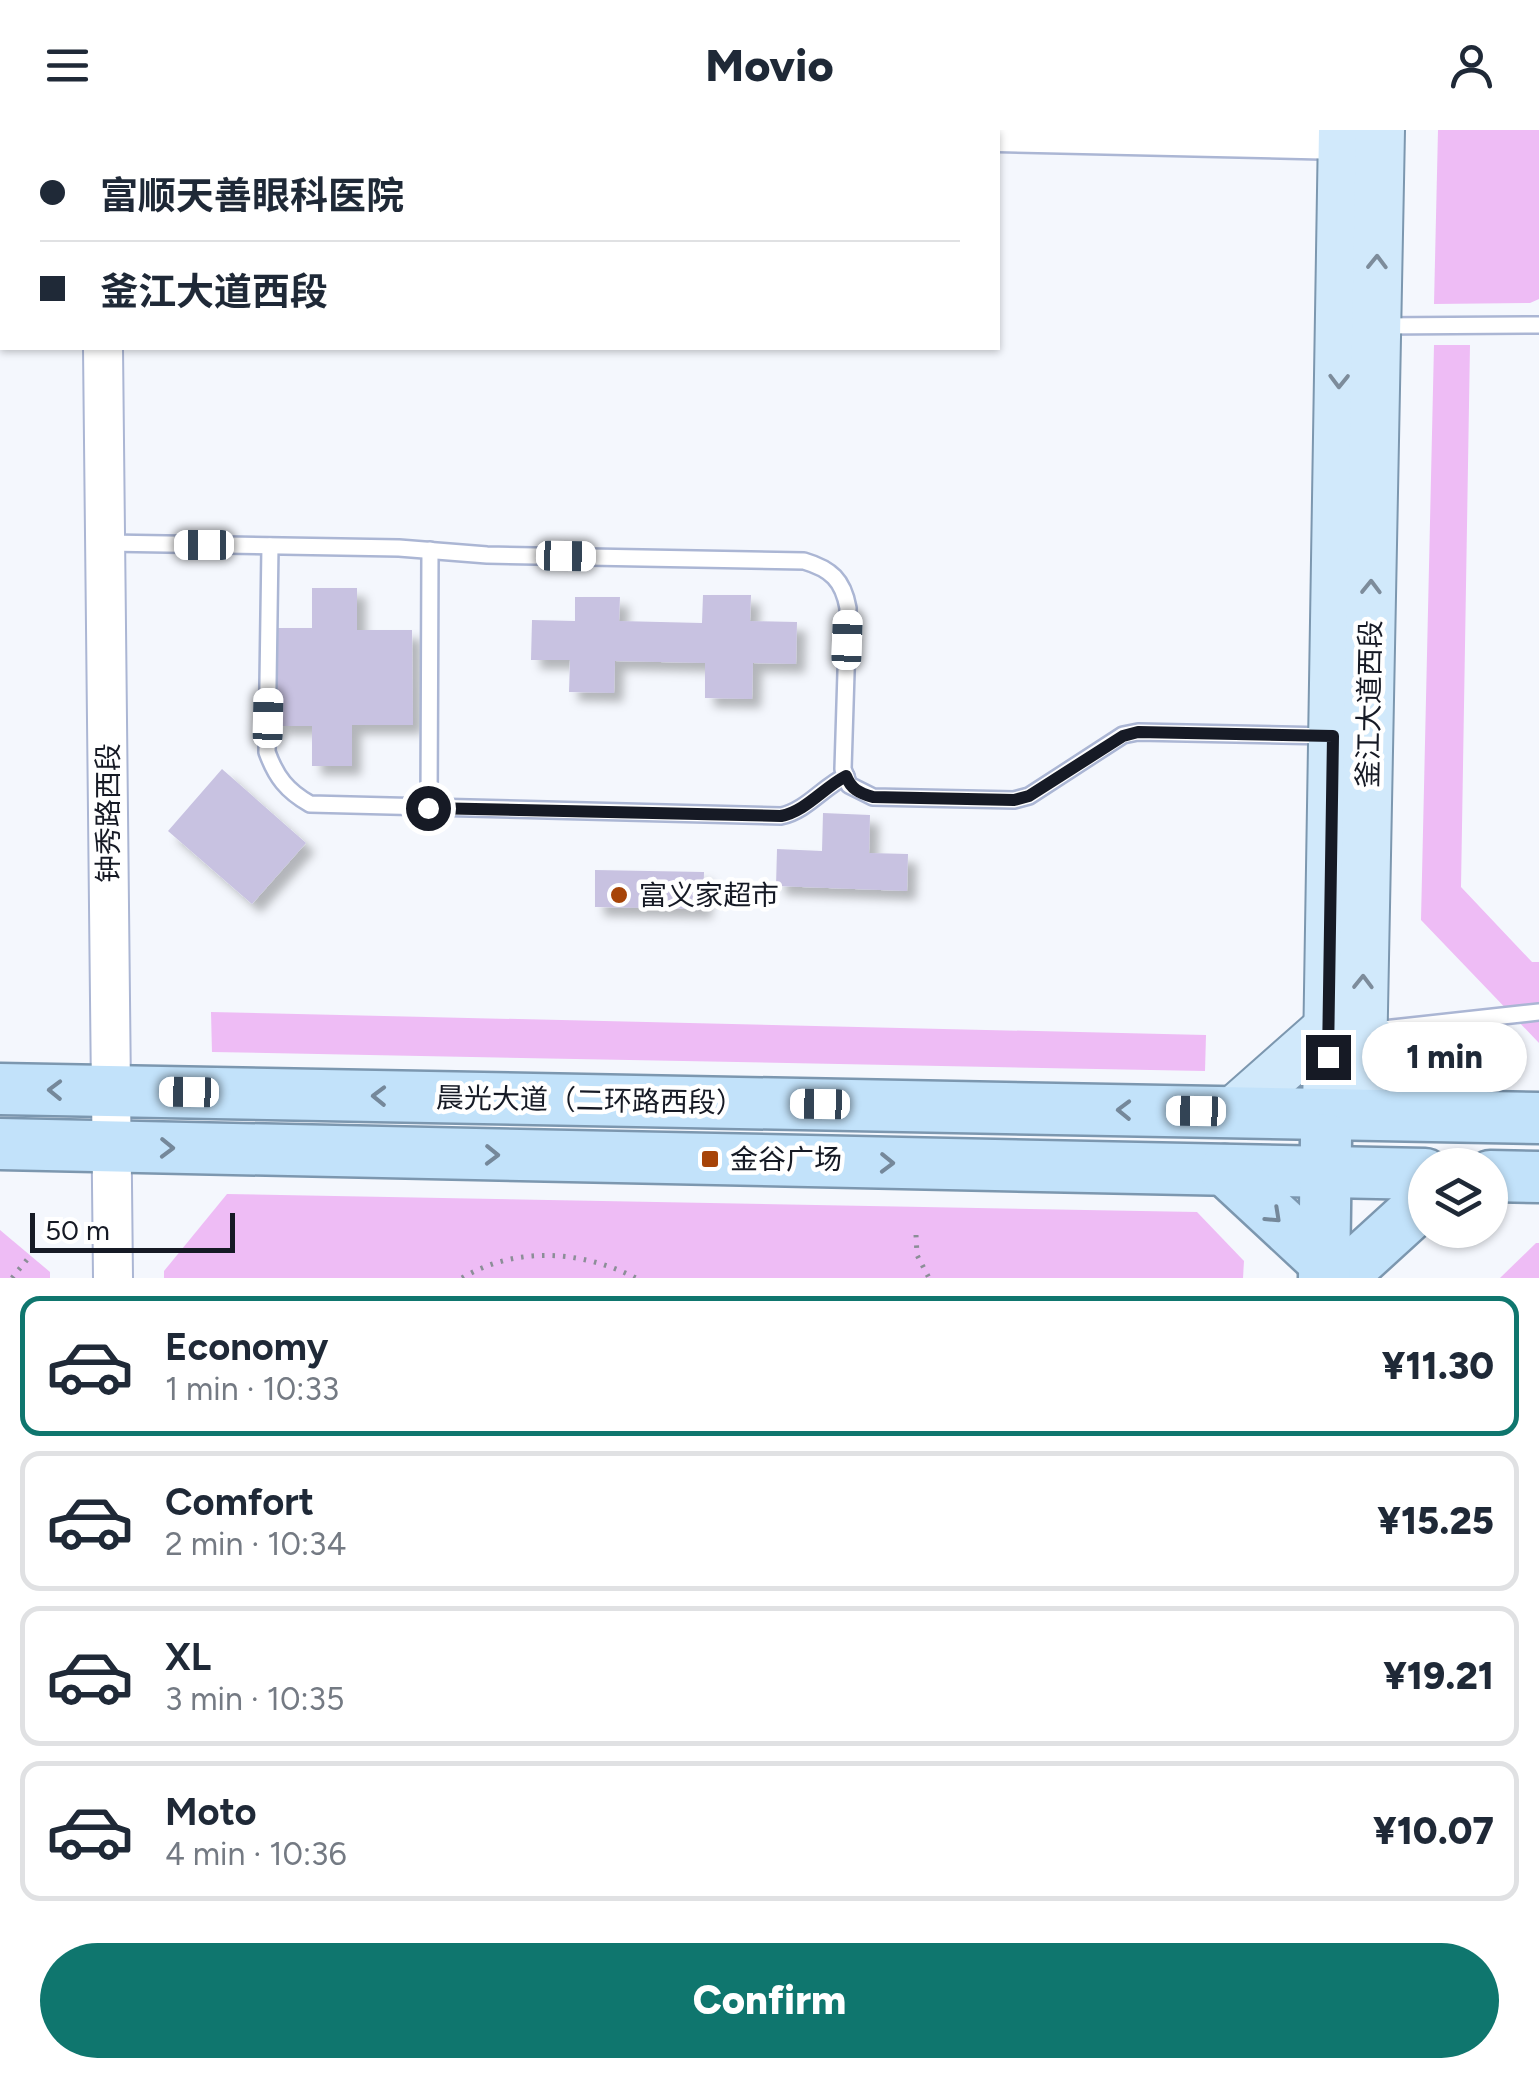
<!DOCTYPE html>
<meta charset="utf-8">
<style>
body{margin:0;font-family:Figtree,"Noto Sans SC",sans-serif;background:#f6f6f7;color:#1f2937;height:100vh;display:flex;flex-direction:column;font-size:38px;white-space:nowrap}
*{box-sizing:border-box;margin:0}
p{font-size:32px;color:#747a83}
.icon{flex:none;width:55px;height:55px;fill:none;stroke:currentColor;stroke-width:2;stroke-linecap:round;stroke-linejoin:round}
.map{position:relative;height:1148px;overflow:hidden}
.panel{display:flex;flex-direction:column;background:#fff;flex:1}
.panel>*{flex:none}
.hud{position:absolute;left:0px;top:0px;width:1000px;height:220px;box-shadow:0 2px 8px #0004;display:grid;align-content:center;height:220px;padding:0 40px;background:#fff}
.buttons{position:absolute;left:1408px;top:1018px;display:grid;gap:20px}
.buttons a{display:grid;place-items:center;width:100px;height:100px;border-radius:50%;background:#fff;box-shadow:0 2px 8px #0004;font-size:50px}
.scale{position:absolute;left:30px;bottom:25px;width:205px;box-sizing:border-box;padding-left:10px;border:5px solid #161a25;border-top:0;font-size:28px;line-height:35px;white-space:nowrap;color:#161a25;-webkit-text-stroke:8px #fff;paint-order:stroke}
.end{position:absolute;width:45px;height:45px;margin:-22px;border:12px solid #161a25;background:#fff;box-shadow:0 0 0 5px #fff}
.from{border-radius:50%}
.bubble{position:absolute;height:70px;border-radius:35px;background:#fff;box-shadow:0 2px 8px #0004;font-size:32px;font-weight:800;line-height:70px;text-align:center}
.car{position:absolute;width:30px;height:60px;margin:-30px -15px;border-radius:12px;box-shadow:0 0 8px 2px #0007;background:linear-gradient(#fff 24%,#345 0 40%,#fff 0 76%,#345 0 86%,#fff 0)}
.hud b{display:flex;align-items:center;gap:35px;height:95px;font-size:38px}
.hud b+b{border-top:2px solid #e0e1e3}
.hud i{width:25px;height:25px;background:#1f2937}
ul{padding:18px 0 0;list-style:none}
li{display:flex;align-items:center;gap:30px;height:140px;margin:0 20px 15px;padding:0 20px;border:5px solid #e0e1e3;border-radius:20px}
li div{flex:1}
li b{display:block;font-size:38px}
li em{font-style:normal;font-weight:800}
li.current{border-color:#0f766e}
li>.icon{width:90px;height:90px;stroke-width:1.5}
.action{display:flex;gap:20px;margin-top:auto;padding:20px 40px}
.action a{flex:1;height:115px;border-radius:60px;background:#0f766e;color:#fff;font-size:40px;font-weight:800;line-height:115px;text-align:center}
header{display:flex;justify-content:space-between;align-items:center;height:130px;padding:0 40px;background:#fff;font-size:45px;font-weight:800}
.map>svg:first-child{display:block}
</style>
<header><svg class="icon" aria-label="menu" viewBox="0 0 24 24"><path d="M4 6h16M4 12h16M4 18h16"/></svg>Movio<svg class="icon" aria-label="person" viewBox="0 0 24 24"><circle cx="12" cy="8" r="4"/><path d="M4 21q1-7 8-7t8 7"/></svg></header>
<div class="map">
<svg width="1539" height="1148" viewBox="0 0 1539 1148">
<defs>
<filter id="shadow"><feDropShadow dx="9" dy="9" stdDeviation="5" flood-color="#0004"/></filter>
</defs>
<rect width="100%" height="100%" fill="#f4f7fd"/>
<g fill="#eebcf5">
<path d="M1438,0H1539V169L1530,173L1434,174Z"/>
<path d="M1434,215H1470L1461,757L1532,832H1539V913L1421,790Z"/>
<path d="M211,882L1206,905L1205,941L212,922Z"/>
<path d="M227,1064L1197,1082L1244,1131L1243,1148H164V1141Z"/>
<path d="M0,1100L50,1142V1148H0Z"/>
<path d="M1536,1113H1539V1148H1500Z"/>
</g>
<g fill="#c8c2e1" filter="url(#shadow)">
<path d="M312,458H357V500H412L413,595H352V636H312V596H276L275,498H312Z"/>
<path d="M703,465H751L750,491L797,492L796,534L753,533L752,569L705,568V533L615,531L614,563L569,562L570,530H531L532,490L575,491V467H620L619,491L702,493Z"/>
<path d="M222,639L306,713L252,774L168,701Z"/>
<path d="M823,683L870,685L869,723L908,724L907,761L776,756L777,719L822,721Z"/>
<path d="M595,740L704,742L703,779L595,777Z"/>
</g>
<g fill="none" stroke-linecap="round" stroke-linejoin="round">
<defs>
<g id="service">
<path d="M1379,196L1539,195"/>
<path d="M107,413L399,418L487,425L804,431C831,439 843,450 848,478L843,639L849,655L873,667L1014,670L1029,666L1123,605L1138,602L1329,606"/>
<path d="M270,416L267,622C276,647 287,661 310,674L781,686C806,681 823,657 846,646"/>
<path d="M429,678L430,420"/>
<path d="M1374,900L1539,882"/>
</g>
<g id="minor">
<path d="M709,0L826,2"/>
<path d="M998,6L1343,14"/>
<path d="M0,71H2"/>
</g>
<g id="tertiary">
<path d="M107,2V0"/>
<path d="M103,218L113,1148"/>
</g>
<g id="primary">
<path d="M1362,901L1453,986"/>
<path d="M1233,982L1328,898"/>
<path d="M1327,984L1343,0"/>
<path d="M1361,984L1380,0"/>
</g>
<g id="trunk">
<path d="M0,959L1539,988"/>
<path d="M0,1014L1425,1044"/>
<path d="M1225,1040L1324,1132"/>
<path d="M1490,1046L1539,1047"/>
<path d="M1357,1133L1425,1071"/>
<path d="M1324,1148L1326,1009"/>
</g>
</defs>
<use href="#service" stroke="#abb6d4" stroke-width="20"/>
<use href="#minor" stroke="#abb6d4" stroke-width="35"/>
<use href="#tertiary" stroke="#abb6d4" stroke-width="42"/>
<use href="#primary" stroke="#7c97af" stroke-width="52"/>
<use href="#trunk" stroke="#7c97af" stroke-width="55"/>
<g stroke="#8b8e97" stroke-width="5" stroke-dasharray="2.5 8" stroke-linecap="butt">
<path d="M916,1105L917,1125L929,1148"/>
<path d="M12,1148L30,1126"/>
<path d="M462,1148C516,1116 581,1120 636,1148"/>
</g>
<use href="#service" stroke="#fff" stroke-width="15"/>
<use href="#minor" stroke="#fff" stroke-width="30"/>
<use href="#tertiary" stroke="#fff" stroke-width="38"/>
<use href="#primary" stroke="#d1e9fb" stroke-width="48"/>
<use href="#trunk" stroke="#c2e2fa" stroke-width="50"/>
</g>
<defs><path id="oneway-chevron" d="M-2-3.5L2.5 0L-2 3.5" fill="none" stroke-width="1.6" stroke-linecap="round" stroke-linejoin="round" transform="scale(2.5)"/></defs>
<g stroke="#7d8c9b">
<use href="#oneway-chevron" transform="translate(1377 132) rotate(-89)"/>
<use href="#oneway-chevron" transform="translate(1339 251) rotate(91)"/>
<use href="#oneway-chevron" transform="translate(1371 457) rotate(-89)"/>
<use href="#oneway-chevron" transform="translate(1363 852) rotate(-89)"/>
</g>
<g stroke="#75889a">
<use href="#oneway-chevron" transform="translate(55 960) rotate(-179)"/>
<use href="#oneway-chevron" transform="translate(379 966) rotate(-179)"/>
<use href="#oneway-chevron" transform="translate(1124 980) rotate(-179)"/>
<use href="#oneway-chevron" transform="translate(167 1018) rotate(1)"/>
<use href="#oneway-chevron" transform="translate(492 1025) rotate(1)"/>
<use href="#oneway-chevron" transform="translate(887 1033) rotate(1)"/>
<use href="#oneway-chevron" transform="translate(1274 1086) rotate(43)"/>
</g>
<g fill="none" stroke-linecap="round" stroke-linejoin="round">
<path stroke="#161a25" stroke-width="12" d="M428,678L781,686C806,681 823,658 846,646C851,659 859,663 873,667L1014,670L1029,666L1123,606L1138,602L1333,606L1328,927"/>
</g>
<g fill="#a74408" stroke="#fff" stroke-width="4">
<circle cx="619" cy="765" r="10"/>
<rect x="700" y="1019" width="20" height="20" rx="5"/>
</g>
<g text-anchor="middle" stroke-width="9" stroke-linejoin="round" paint-order="stroke">
<g font-size="28" fill="#161a25" stroke="#fff">
<text transform="translate(1369 574) rotate(-89)" y="10">釜江大道西段</text>
<text transform="translate(108 683) rotate(-90)" y="10">钟秀路西段</text>
<text transform="translate(590 970) rotate(1)" y="10">晨光大道（二环路西段）</text>
</g>
<g font-size="28" fill="#161a25" stroke="#fff" text-anchor="start">
<text x="639" y="775">富义家超市</text>
<text x="730" y="1039">金谷广场</text>
</g>
</g>
</svg>
<div class="buttons">
<a><svg class="icon" aria-label="layers" viewBox="0 0 24 24"><path d="M12 4l9 5-9 5-9-5zM3 14l9 5 9-5"/></svg></a>
</div>
<div class="scale">50 m</div>
<i class="end from" style="left:428px;top:678px"></i>
<i class="end" style="left:1328px;top:927px"></i>
<div class="bubble" style="left:1362px;top:892px;width:165px">1 min</div>
<i class="car" style="left:204px;top:415px;rotate:270deg"></i>
<i class="car" style="left:566px;top:426px;rotate:91deg"></i>
<i class="car" style="left:847px;top:510px;rotate:2deg"></i>
<i class="car" style="left:268px;top:588px;rotate:1deg"></i>
<i class="car" style="left:189px;top:962px;rotate:271deg"></i>
<i class="car" style="left:820px;top:974px;rotate:271deg"></i>
<i class="car" style="left:1196px;top:981px;rotate:271deg"></i>
<div class="hud">
<b><i class="from"></i>富顺天善眼科医院</b>
<b><i></i>釜江大道西段</b>
</div>
</div>
<section class="panel">
<ul>
<li class="current"><svg class="icon" aria-label="car" viewBox="0 0 24 24"><path d="M5 17H2v-5l4-1 3-4h7l3 4 3 1v5h-3M9 17h6M6 11h13"/><circle cx="7" cy="17" r="2"/><circle cx="17" cy="17" r="2"/></svg><div><b>Economy</b><p>1 min · 10:33</p></div><em>¥11.30</em></li>
<li><svg class="icon" aria-label="car" viewBox="0 0 24 24"><path d="M5 17H2v-5l4-1 3-4h7l3 4 3 1v5h-3M9 17h6M6 11h13"/><circle cx="7" cy="17" r="2"/><circle cx="17" cy="17" r="2"/></svg><div><b>Comfort</b><p>2 min · 10:34</p></div><em>¥15.25</em></li>
<li><svg class="icon" aria-label="car" viewBox="0 0 24 24"><path d="M5 17H2v-5l4-1 3-4h7l3 4 3 1v5h-3M9 17h6M6 11h13"/><circle cx="7" cy="17" r="2"/><circle cx="17" cy="17" r="2"/></svg><div><b>XL</b><p>3 min · 10:35</p></div><em>¥19.21</em></li>
<li><svg class="icon" aria-label="car" viewBox="0 0 24 24"><path d="M5 17H2v-5l4-1 3-4h7l3 4 3 1v5h-3M9 17h6M6 11h13"/><circle cx="7" cy="17" r="2"/><circle cx="17" cy="17" r="2"/></svg><div><b>Moto</b><p>4 min · 10:36</p></div><em>¥10.07</em></li>
</ul>
<div class="action"><a>Confirm</a></div>
</section>
